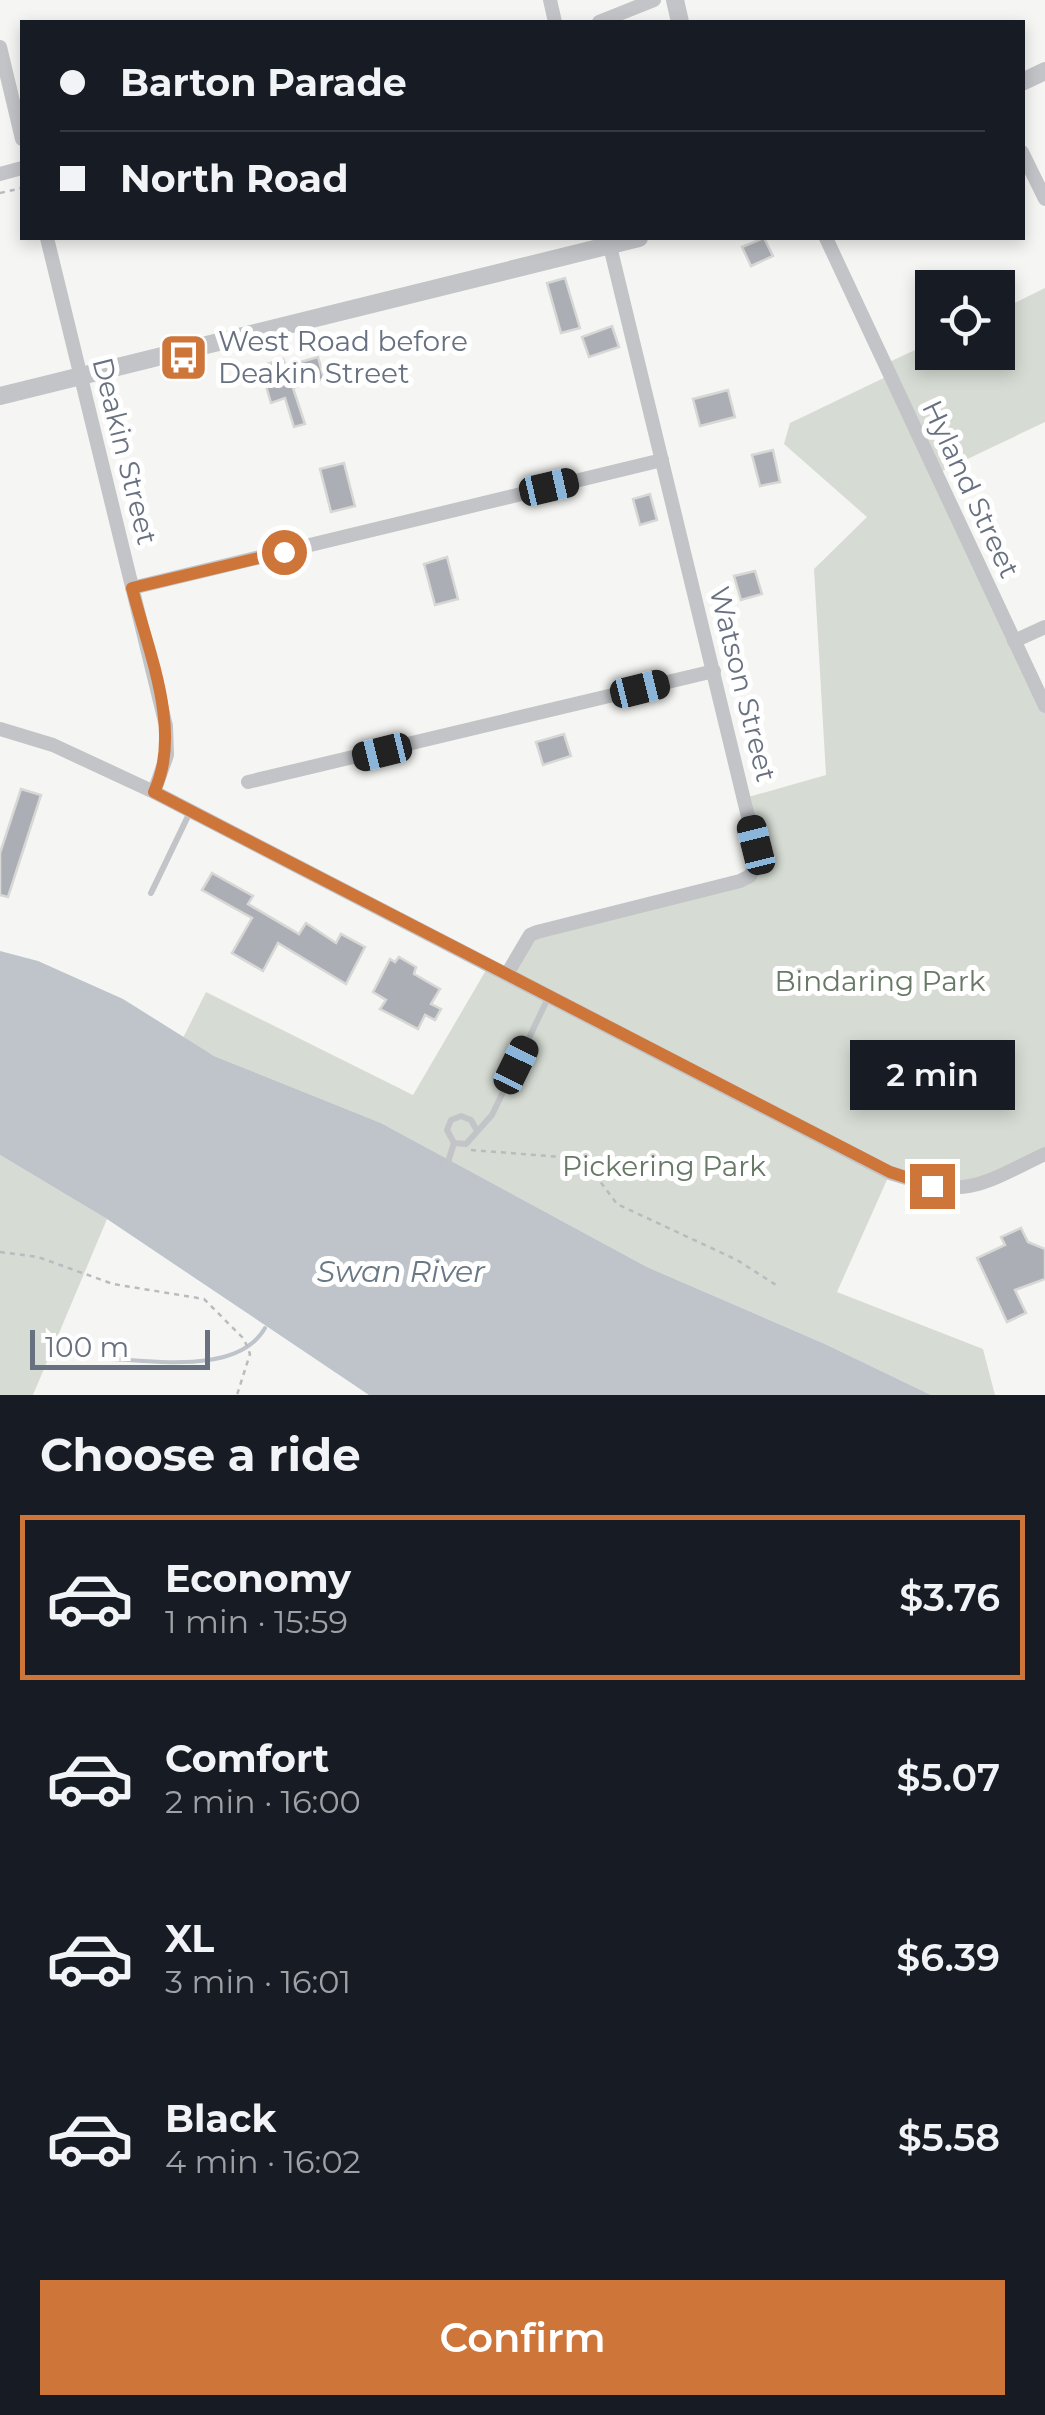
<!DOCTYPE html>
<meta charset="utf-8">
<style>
body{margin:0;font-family:Montserrat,sans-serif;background:#20242c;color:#f1f3f6;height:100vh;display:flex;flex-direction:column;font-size:38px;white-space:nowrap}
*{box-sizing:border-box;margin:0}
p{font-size:32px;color:#9ea1a6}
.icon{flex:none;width:55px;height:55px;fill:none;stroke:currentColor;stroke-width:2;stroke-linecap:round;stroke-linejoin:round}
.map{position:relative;height:1395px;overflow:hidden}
.drawer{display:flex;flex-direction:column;background:#171b24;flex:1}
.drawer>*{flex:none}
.guide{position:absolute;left:20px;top:20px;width:1005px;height:220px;border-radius:0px;box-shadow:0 5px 15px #0003;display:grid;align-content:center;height:220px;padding:0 40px;background:#171b24}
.fabs{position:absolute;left:915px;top:270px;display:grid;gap:20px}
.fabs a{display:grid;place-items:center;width:100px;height:100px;border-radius:0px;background:#171b24;box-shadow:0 5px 15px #0003;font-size:50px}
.scale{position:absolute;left:30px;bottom:25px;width:180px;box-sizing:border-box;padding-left:10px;border:5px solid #687180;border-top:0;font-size:28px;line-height:35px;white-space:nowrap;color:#687180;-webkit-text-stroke:8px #fff;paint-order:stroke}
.end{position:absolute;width:45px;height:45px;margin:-22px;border:12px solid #ce753a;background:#fff;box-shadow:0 0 0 5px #fff}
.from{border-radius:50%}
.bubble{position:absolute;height:70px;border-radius:0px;background:#171b24;box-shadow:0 5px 15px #0003;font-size:32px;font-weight:600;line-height:70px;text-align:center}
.car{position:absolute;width:30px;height:60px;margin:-30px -15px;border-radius:12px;box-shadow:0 0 8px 2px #0007;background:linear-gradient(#222 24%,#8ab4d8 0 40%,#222 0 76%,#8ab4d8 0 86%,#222 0)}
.guide b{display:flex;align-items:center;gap:35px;height:95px;font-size:38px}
.guide b+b{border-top:2px solid #363941}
.guide i{width:25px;height:25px;background:#f1f3f6}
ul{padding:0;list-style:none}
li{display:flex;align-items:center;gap:30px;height:165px;margin:0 20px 15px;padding:0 20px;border:5px solid transparent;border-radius:0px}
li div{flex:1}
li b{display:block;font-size:38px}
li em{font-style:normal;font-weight:600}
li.current{border-color:#ce753a}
li>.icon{width:90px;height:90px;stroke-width:1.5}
h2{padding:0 40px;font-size:45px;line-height:120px}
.primary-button{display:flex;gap:20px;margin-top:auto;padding:20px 40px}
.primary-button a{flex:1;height:115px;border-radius:0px;background:#ce753a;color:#fff;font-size:40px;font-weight:600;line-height:115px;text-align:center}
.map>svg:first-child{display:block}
</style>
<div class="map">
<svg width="1045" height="1395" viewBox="0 0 1045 1395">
<rect width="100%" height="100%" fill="#f5f6f3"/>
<g fill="#d6dcd4">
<path d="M1045,288V422L936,474L1045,706V1154L977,1186L890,1173L837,1292L983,1349L995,1395H931L825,1344L647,1267L381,1123L214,1056L183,1038L206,992L413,1095L489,965L508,974L530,935L740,881L756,867L745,798L826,775L814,569L867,517L784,444L790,423L890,375L885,364L932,342V352H998V311Z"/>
<path d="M0,1155L107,1219L33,1395H0Z"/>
</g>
<path fill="#bec4ca" d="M0,951L38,961L123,999L214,1056L381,1123L647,1267L825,1344L931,1395H369L107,1219L0,1155Z"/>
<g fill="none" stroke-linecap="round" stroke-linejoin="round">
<path stroke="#bec4ca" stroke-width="4" d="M112,1359C157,1361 239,1374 265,1328"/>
</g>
<g fill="#abafb5" stroke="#d7d7d5" stroke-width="2.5">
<path d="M764,238L773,256L751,266L742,247Z"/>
<path d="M565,278L580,328L561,333L547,283Z"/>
<path d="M612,326L619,347L589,357L582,337Z"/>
<path d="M318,357L324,379L293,388L305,424L294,427L285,398L271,403L260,366L283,359L286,366Z"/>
<path d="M728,390L735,417L700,426L693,399Z"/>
<path d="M773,450L780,482L760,486L752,455Z"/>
<path d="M344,463L355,506L331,512L320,469Z"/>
<path d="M650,494L657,520L640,525L633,499Z"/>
<path d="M447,557L458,599L435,605L424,564Z"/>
<path d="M755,571L762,594L741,600L734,576Z"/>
<path d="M564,734L571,756L543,765L536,742Z"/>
<path d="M21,789L41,795L8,897L0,895V853Z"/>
<path d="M212,873L253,896L248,904L299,934L306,923L336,943L341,934L365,947L346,984L278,943L263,971L232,953L252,918L202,890Z"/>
<path d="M399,957L416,967L414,974L440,989L431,1004L441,1009L435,1020L425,1015L418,1029L380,1009L386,1000L373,992L390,959L395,962Z"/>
<path d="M1021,1228L1028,1242L1045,1249V1279L1015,1290L1026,1313L1007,1322L977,1258L1005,1245L1001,1237Z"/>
</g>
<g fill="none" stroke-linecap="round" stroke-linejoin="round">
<g stroke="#b9bbbe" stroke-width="2.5" stroke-dasharray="5 5" stroke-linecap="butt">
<path d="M0,193L22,188"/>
<path d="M471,1150L574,1158L594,1173L617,1204L737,1260L776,1285"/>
<path d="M0,1252L38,1257L113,1284L204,1299L244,1339L250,1354L237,1395"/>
</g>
<g stroke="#c2c4c7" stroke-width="6">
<path d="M151,893L190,812"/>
<path d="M476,1129L471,1120L461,1116L451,1120L447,1130L454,1143L466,1144L492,1115L549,996"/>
<path d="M448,1162L454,1143"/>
</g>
<g stroke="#c2c4c7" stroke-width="14">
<path d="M550,0L555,22"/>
<path d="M599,22L654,0"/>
<path d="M0,47L22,139"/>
<path d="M1022,152L1045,199"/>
<path d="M0,174L22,168"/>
<path d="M47,238L166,726L167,755L154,792"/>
<path d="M826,238L1045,706"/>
<path d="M132,588L662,460"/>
<path d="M1014,641L1045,627"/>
<path d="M0,729L53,745L154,792L890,1173C969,1198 972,1189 1045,1154"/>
<path d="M248,782L714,671"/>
<path d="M507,974L530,935L537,932L740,881L750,876L758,858L608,238"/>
</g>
<g stroke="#c2c4c7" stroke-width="18">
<path d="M675,0L680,22"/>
<path d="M1022,82L1045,71"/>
<path d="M0,396L639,238"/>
</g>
</g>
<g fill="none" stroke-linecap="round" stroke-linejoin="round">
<path stroke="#ce753a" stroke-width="12" d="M284,552L132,588C148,651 183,731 154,792L890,1172L932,1186"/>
</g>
<defs>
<symbol id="bus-square" viewBox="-11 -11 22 22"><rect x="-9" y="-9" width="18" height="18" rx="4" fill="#ce753a" stroke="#fff"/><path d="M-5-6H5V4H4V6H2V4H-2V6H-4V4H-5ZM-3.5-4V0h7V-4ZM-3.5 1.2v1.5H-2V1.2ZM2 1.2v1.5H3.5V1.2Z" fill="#fff"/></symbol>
</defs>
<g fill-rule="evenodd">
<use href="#bus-square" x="156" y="330" width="55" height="55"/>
</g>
<g text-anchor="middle" stroke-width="10" stroke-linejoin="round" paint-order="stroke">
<g font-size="28" fill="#687180" stroke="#fff" text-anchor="start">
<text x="218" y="351">West Road before<tspan x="218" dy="32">Deakin Street</tspan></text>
</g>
<g font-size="28" fill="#687180" stroke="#fff">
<text transform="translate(125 451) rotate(76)" y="10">Deakin Street</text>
<text transform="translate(971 489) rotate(65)" y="10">Hyland Street</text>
<text transform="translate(743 684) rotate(76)" y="10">Watson Street</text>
</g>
<g font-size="28" fill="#677866" stroke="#fff">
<text x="880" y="991">Bindaring Park</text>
<text x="664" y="1176">Pickering Park</text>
</g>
<g font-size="30" font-style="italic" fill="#697884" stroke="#fff">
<text x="401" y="1282">Swan River</text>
</g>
</g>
</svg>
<div class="fabs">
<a><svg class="icon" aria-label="locate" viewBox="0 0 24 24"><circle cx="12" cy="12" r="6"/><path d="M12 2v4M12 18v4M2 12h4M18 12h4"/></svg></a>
</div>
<div class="scale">100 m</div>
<i class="end from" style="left:284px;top:552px"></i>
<i class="end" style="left:932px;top:1186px"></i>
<div class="bubble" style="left:850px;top:1040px;width:165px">2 min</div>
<i class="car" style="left:549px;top:487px;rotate:77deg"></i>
<i class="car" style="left:640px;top:689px;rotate:76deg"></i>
<i class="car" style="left:382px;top:752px;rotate:256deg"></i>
<i class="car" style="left:756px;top:845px;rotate:346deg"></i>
<i class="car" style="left:516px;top:1065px;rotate:26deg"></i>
<div class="guide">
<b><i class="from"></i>Barton Parade</b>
<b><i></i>North Road</b>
</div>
</div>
<section class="drawer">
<h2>Choose a ride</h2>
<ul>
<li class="current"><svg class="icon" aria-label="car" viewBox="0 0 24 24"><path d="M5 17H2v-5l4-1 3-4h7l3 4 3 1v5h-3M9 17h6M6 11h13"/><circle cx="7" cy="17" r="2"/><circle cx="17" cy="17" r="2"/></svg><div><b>Economy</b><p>1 min · 15:59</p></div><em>$3.76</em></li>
<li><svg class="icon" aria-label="car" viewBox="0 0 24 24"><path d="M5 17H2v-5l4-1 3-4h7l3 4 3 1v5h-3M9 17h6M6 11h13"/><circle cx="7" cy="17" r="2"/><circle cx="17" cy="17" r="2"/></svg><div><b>Comfort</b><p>2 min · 16:00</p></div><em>$5.07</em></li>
<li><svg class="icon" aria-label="car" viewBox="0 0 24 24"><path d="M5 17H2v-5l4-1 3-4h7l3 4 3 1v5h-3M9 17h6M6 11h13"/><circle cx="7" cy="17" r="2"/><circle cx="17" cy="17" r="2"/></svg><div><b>XL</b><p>3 min · 16:01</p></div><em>$6.39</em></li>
<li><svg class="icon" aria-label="car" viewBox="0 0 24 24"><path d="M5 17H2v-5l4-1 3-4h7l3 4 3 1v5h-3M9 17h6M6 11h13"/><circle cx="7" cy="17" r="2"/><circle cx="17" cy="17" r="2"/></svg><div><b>Black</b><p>4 min · 16:02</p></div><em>$5.58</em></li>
</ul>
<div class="primary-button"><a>Confirm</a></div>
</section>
